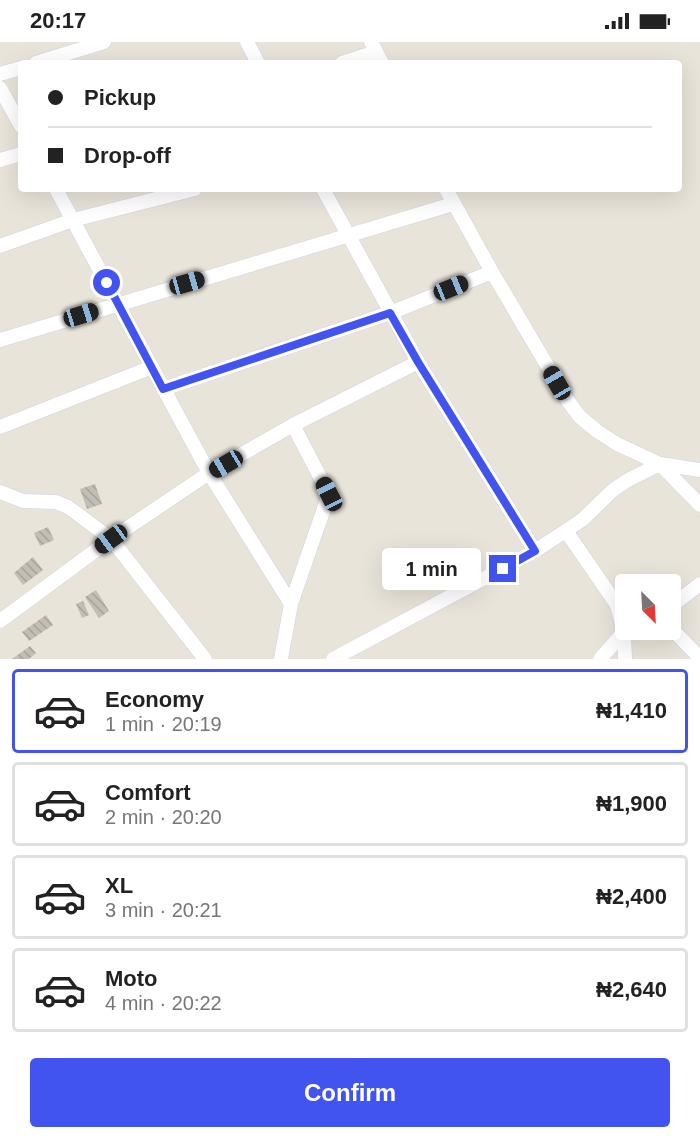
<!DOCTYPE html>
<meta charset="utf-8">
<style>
body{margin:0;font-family:Arial,sans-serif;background:#f2f2f2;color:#222;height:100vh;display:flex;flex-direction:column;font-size:22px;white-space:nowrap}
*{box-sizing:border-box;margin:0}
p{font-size:20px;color:#767676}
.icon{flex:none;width:33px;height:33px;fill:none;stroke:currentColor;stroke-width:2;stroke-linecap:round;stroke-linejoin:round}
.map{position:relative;height:617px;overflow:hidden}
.details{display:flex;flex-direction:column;background:#fff;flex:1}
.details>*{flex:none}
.top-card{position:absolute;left:18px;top:18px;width:664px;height:132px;border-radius:6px;box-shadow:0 6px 24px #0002;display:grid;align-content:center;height:132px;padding:0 30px;background:#fff}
.needle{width:39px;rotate:156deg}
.buttons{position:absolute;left:615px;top:532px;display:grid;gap:12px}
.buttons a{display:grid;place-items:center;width:66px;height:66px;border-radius:6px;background:#fff;box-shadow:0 6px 24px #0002;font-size:30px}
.end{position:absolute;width:27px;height:27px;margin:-14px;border:8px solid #4154ef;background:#fff;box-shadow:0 0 0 3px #fff}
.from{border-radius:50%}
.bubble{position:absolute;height:42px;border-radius:6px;background:#fff;box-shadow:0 6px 24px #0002;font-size:20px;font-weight:600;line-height:42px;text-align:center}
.car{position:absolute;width:18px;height:36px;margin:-18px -9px;border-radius:8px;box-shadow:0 0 4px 2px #0007;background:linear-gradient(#222 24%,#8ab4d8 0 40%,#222 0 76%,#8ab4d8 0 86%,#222 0)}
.top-card b{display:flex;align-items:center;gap:21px;height:57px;font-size:22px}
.top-card b+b{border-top:2px solid #e0e0e0}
.top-card i{width:15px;height:15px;background:#222}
ul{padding:10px 0 0;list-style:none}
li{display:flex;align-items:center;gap:18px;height:84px;margin:0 12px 9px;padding:0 18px;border:3px solid #e0e0e0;border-radius:6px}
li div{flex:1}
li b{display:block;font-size:22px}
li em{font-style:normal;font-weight:600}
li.selected{border-color:#4154ef}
li>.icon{width:54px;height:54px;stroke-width:1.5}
.primary-button{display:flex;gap:12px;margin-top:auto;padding:12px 30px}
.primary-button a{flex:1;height:69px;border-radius:6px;background:#4154ef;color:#fff;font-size:24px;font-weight:600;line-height:69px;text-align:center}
.status{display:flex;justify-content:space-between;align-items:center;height:42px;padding:0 30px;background:#fff;direction:ltr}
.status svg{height:16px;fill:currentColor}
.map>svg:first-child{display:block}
</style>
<div class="status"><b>20:17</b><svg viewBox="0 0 49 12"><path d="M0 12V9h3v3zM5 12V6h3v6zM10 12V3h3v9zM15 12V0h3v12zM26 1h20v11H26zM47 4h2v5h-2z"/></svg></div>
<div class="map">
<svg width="700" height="617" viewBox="0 0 700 617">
<defs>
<pattern id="building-back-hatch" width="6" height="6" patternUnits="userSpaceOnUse" patternTransform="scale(1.5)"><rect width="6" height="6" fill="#c2beb5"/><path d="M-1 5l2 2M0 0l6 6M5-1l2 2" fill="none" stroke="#a7a39c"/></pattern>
</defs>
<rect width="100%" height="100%" fill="#e9e4da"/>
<g fill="url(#building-back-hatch)">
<path d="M95,442L102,462L87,467L80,447Z"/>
<path d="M48,485L54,498L40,504L34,491Z"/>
<path d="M33,515L43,528L23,543L14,531Z"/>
<path d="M96,548L109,569L99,576L85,555Z"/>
<path d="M83,559L89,573L82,576L76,562Z"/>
<path d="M46,573L53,583L29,599L22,590Z"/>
<path d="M30,604L36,611L29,617H12Z"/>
</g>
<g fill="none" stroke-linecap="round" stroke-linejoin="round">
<defs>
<g id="minor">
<path d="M247,0L258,21"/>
<path d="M371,0L382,21"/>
<path d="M36,21L104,0"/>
<path d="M342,21L376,10"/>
<path d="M0,32L21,26"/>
<path d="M0,46L21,84"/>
<path d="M0,118L21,112"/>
<path d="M56,147L209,431L291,562"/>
<path d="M323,147L418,320L535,509"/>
<path d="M446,147L492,230L568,359L580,375L597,389L617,402L660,422L700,463"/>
<path d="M0,204L73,178L195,147"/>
<path d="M0,298L453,162"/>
<path d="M163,347L390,271L492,230"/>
<path d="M0,385L152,325"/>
<path d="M0,450L23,459L56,460L68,465L111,497L205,617"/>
<path d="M566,489L617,563L624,590L625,617"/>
<path d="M670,565L700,542"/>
<path d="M0,579L111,497L209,431L293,383L418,320"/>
<path d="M670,585L700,616"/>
<path d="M281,617L291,562L329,452L293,383"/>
<path d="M333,617L535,509L582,478L613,448L628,438L660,422L700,428"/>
<path d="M600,617L624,590"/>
</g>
</defs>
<use href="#minor" stroke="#cfd1e0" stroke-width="15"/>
<use href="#minor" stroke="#fff" stroke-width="14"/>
</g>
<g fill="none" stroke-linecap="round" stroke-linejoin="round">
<path stroke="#4154ef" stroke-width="8" d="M107,241L163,347L390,271L418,320L535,509L503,527"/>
</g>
</svg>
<div class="buttons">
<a><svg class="needle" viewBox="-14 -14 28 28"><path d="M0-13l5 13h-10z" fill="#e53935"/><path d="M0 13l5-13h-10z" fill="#767676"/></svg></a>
</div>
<i class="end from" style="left:107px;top:241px"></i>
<i class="end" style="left:503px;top:527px"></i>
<div class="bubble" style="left:382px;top:506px;width:99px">1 min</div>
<i class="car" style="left:187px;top:241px;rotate:74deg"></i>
<i class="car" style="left:451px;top:246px;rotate:68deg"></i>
<i class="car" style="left:81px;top:273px;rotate:73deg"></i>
<i class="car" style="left:557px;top:341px;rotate:330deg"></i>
<i class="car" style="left:226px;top:422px;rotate:240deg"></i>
<i class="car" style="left:329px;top:452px;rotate:333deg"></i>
<i class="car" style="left:111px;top:497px;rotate:234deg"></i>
<div class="top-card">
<b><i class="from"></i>Pickup</b>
<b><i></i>Drop-off</b>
</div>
</div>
<section class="details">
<ul>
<li class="selected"><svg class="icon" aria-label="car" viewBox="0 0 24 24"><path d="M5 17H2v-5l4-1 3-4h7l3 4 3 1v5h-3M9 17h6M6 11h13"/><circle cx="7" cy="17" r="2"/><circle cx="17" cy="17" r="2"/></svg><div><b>Economy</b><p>1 min · 20:19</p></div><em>₦1,410</em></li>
<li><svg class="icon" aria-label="car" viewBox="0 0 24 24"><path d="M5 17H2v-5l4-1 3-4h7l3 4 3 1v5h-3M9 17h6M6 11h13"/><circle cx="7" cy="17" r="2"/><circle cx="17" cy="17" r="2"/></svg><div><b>Comfort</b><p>2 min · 20:20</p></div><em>₦1,900</em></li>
<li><svg class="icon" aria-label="car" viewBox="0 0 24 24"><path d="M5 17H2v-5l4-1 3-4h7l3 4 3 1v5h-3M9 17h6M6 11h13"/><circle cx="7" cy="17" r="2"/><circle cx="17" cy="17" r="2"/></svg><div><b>XL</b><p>3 min · 20:21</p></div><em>₦2,400</em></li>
<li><svg class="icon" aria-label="car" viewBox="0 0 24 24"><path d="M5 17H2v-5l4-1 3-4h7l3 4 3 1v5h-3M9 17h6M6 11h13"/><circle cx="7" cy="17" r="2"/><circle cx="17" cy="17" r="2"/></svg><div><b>Moto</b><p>4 min · 20:22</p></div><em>₦2,640</em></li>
</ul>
<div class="primary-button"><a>Confirm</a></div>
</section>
